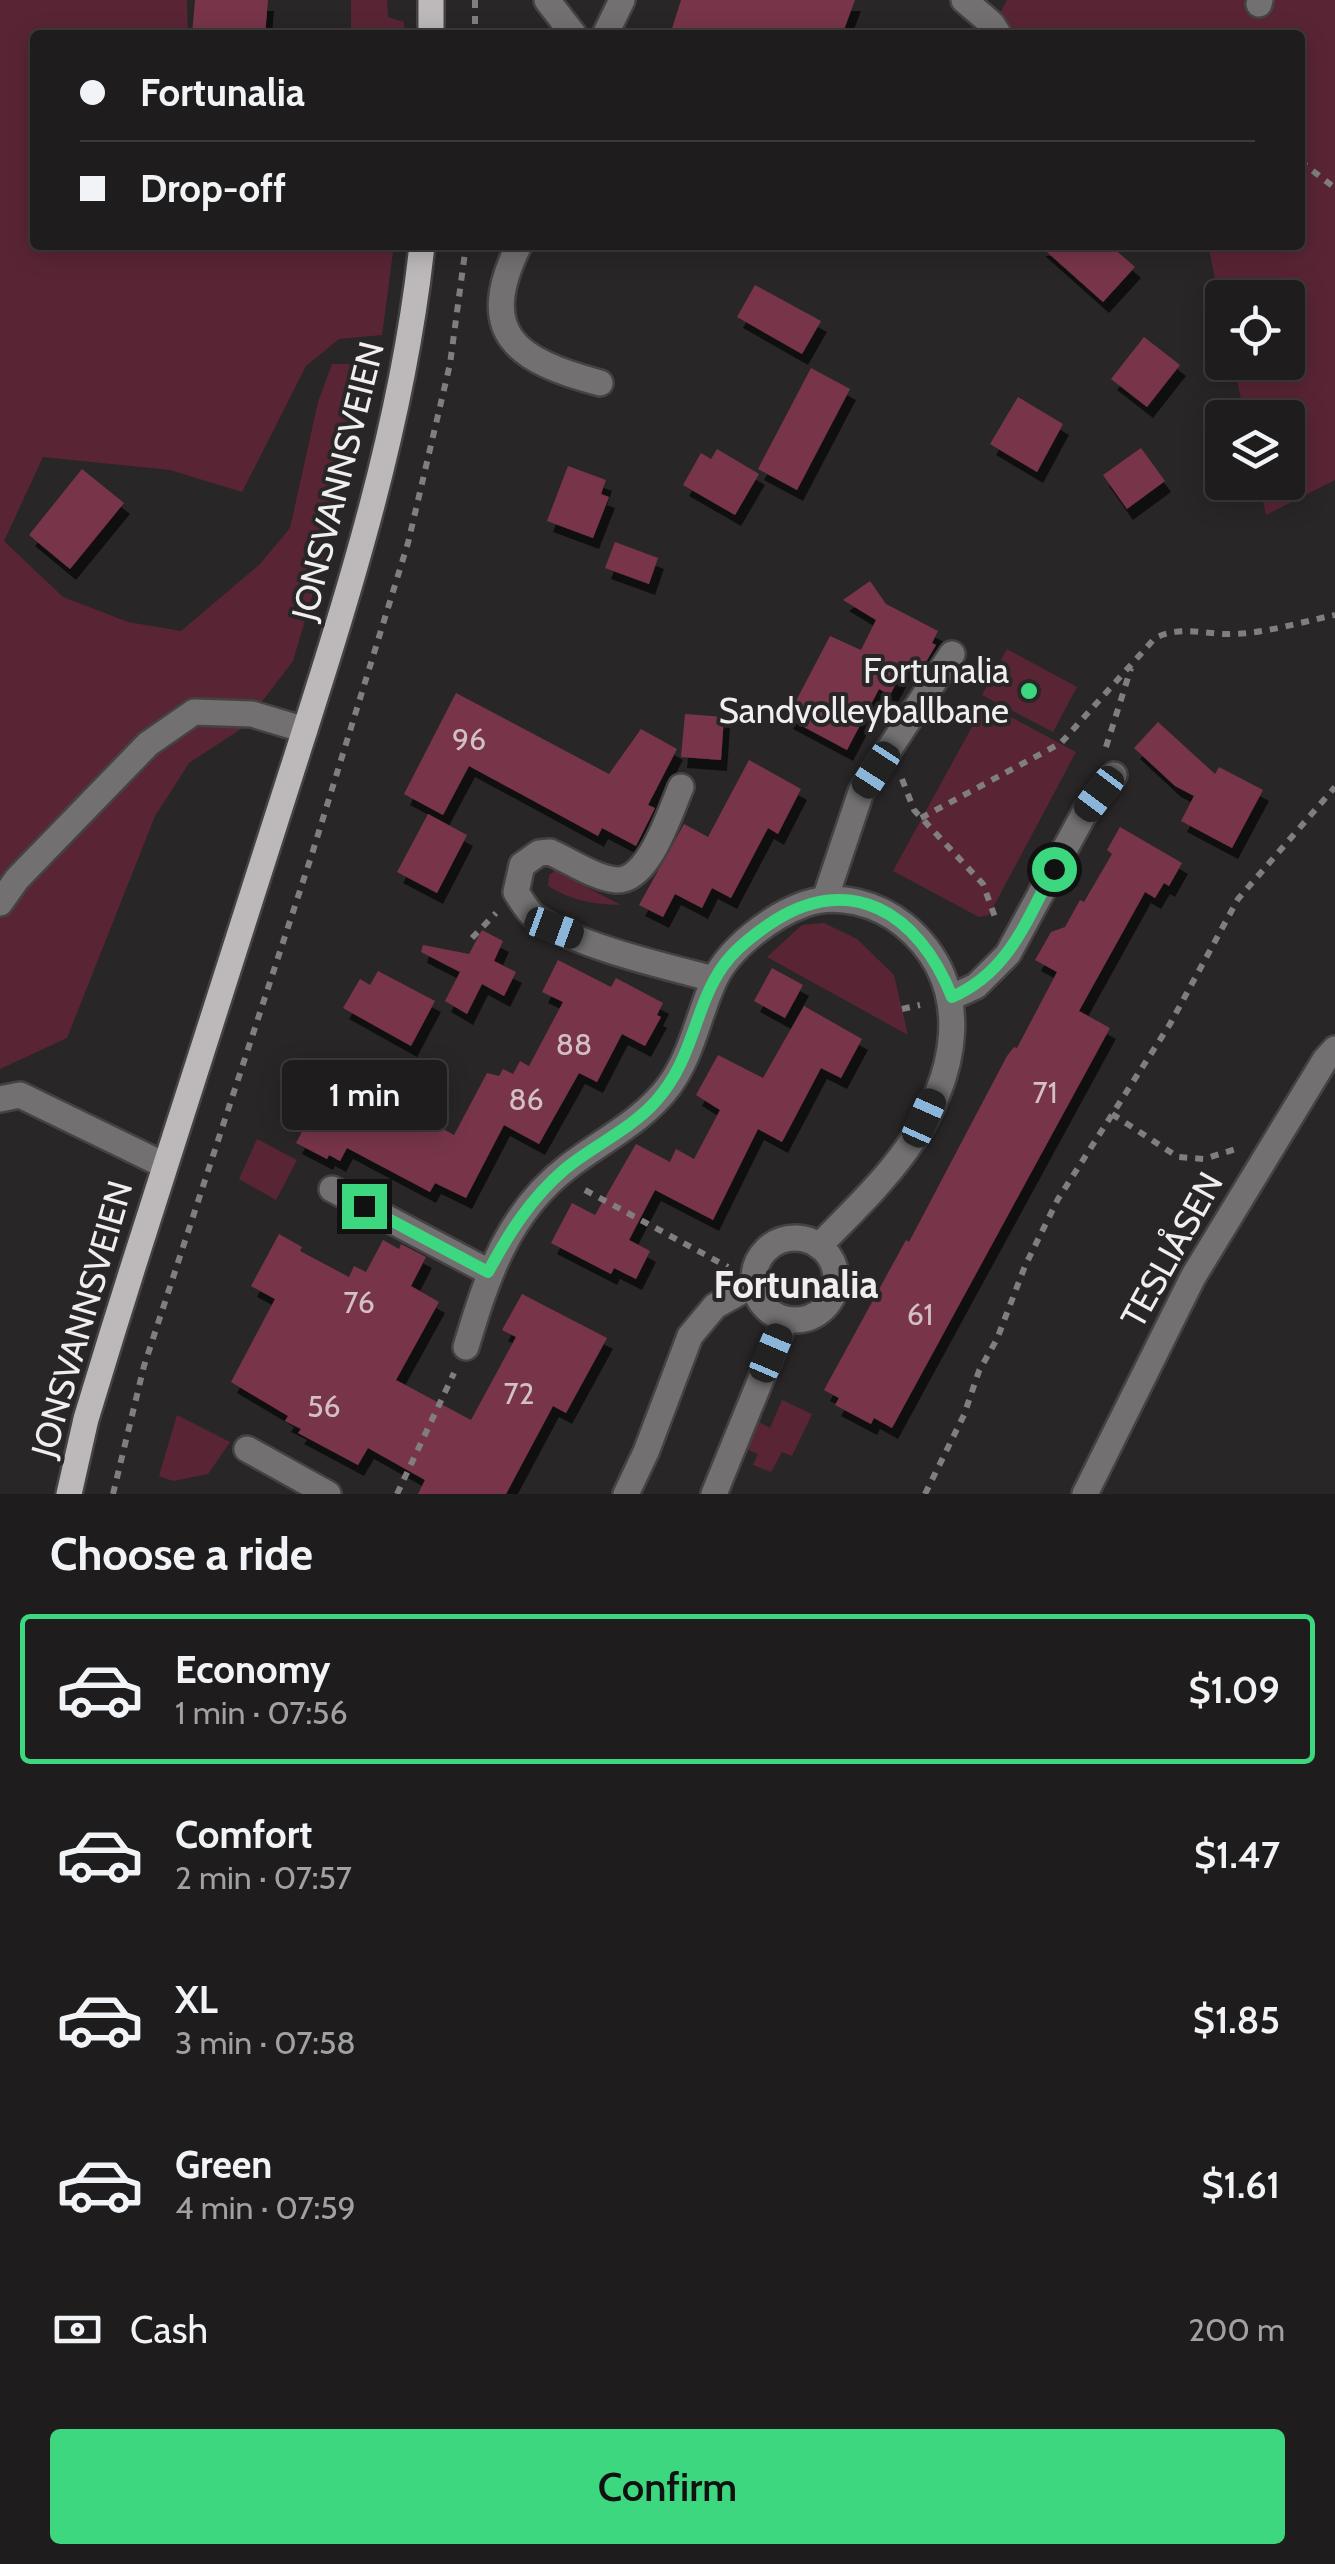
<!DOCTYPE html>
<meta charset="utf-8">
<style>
body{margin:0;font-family:Cabin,sans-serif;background:#2c292a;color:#f1f3f6;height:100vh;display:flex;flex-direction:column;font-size:38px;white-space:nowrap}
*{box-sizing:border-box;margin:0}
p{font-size:32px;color:#a1a1a4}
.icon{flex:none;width:55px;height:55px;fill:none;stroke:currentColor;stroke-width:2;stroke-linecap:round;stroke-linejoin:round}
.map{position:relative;height:1494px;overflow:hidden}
.drawer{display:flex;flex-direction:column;background:#1f1c1d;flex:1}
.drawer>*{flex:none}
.top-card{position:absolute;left:30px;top:30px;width:1275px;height:220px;border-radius:10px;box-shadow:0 5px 25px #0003,0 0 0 2px #3c3a3b;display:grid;align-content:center;height:220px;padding:0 50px;background:#1f1c1d}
.tools{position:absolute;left:1205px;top:280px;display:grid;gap:20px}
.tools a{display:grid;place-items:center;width:100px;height:100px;border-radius:10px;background:#1f1c1d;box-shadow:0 5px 25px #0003,0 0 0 2px #3c3a3b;font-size:50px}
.end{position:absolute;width:45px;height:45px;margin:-22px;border:12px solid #3cd77e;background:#111;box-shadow:0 0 0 5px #111}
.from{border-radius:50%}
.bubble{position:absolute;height:70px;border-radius:10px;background:#1f1c1d;box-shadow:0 5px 25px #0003,0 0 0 2px #3c3a3b;font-size:32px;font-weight:600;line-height:70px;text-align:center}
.car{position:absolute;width:30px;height:60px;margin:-30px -15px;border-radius:12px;box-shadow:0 0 8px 2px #0007;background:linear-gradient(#222 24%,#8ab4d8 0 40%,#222 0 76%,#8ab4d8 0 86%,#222 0)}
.top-card b{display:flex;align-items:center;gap:35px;height:95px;font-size:38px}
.top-card b+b{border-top:2px solid #3c3a3b}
.top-card i{width:25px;height:25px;background:#f1f3f6}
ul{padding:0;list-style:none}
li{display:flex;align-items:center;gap:30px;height:150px;margin:0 20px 15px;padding:0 30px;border:5px solid transparent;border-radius:10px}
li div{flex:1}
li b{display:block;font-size:38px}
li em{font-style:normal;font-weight:600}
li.active{border-color:#3cd77e}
li>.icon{width:90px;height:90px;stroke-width:1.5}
h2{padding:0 50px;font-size:45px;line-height:120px}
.pay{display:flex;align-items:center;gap:25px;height:110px;padding:0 50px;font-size:38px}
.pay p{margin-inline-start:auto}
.action{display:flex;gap:20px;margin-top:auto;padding:20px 50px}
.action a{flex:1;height:115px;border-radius:10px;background:#3cd77e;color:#111;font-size:40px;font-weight:600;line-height:115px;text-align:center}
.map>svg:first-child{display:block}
</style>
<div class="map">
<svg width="1335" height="1494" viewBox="0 0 1335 1494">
<defs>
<filter id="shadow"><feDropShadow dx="6" dy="11" stdDeviation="0" flood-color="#0009"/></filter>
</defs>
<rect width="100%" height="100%" fill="#292627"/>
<g fill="#592535">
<path d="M0,0H187L188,35H35V245H394L382,335L339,339L306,366L242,492L170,470L43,457L4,541L63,597L128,622L181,631L260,564L290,528L318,402L332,364H364L358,416L336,515L293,661L241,729L189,763L155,816L67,1038L0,1069Z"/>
<path d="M351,0H387L388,17L404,22V35H351Z"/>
<path d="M1007,0H1335V480L1266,515L1259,483L1288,482V418L1245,417L1233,363L1288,362V298H1222V313L1208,245H1300V35H989Z"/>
<path d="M1007,649L1077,687L1053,732L982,695Z"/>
<path d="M985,703L1076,752L989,915L979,917L893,871Z"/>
<path d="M555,871L621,905C592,904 573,901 548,886L549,875Z"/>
<path d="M824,923L857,939L894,975L908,1035L767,957L802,925Z"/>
<path d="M257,1139L297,1160L276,1200L239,1179Z"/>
<path d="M782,1400L812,1414L792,1456L782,1452L771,1472L753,1465L758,1454L737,1445L748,1416L770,1428Z"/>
<path d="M177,1415L230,1442L208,1474L173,1481L159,1476Z"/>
</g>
<g fill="#783549" filter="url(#shadow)">
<path d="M195,0H268L265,35H192Z"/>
<path d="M681,0H855L842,35H670Z"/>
<path d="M1039,245H1110L1135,267L1103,302Z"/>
<path d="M755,285L821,321L802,354L737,317Z"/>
<path d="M1144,337L1180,365L1147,407L1111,379Z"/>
<path d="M811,368L850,389L797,490L758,469Z"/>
<path d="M1018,397L1063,424L1037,472L990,444Z"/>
<path d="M1141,448L1165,481L1127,509L1103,475Z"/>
<path d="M717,449L759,474L735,515L683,485L701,453L711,459Z"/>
<path d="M568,466L606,480L601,494L609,497L593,538L547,521Z"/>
<path d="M82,469L124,503L70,569L29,535Z"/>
<path d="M615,542L658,558L649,584L605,568Z"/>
<path d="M870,581L886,604L938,631L932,643L936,645L919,674L905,667L890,695L879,689L847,750L787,718L830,636L861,650L876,620L843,600Z"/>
<path d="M456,693L609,774L641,729L677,749L648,805L655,808L636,846L602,828L598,836L469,766L443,815L404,794Z"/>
<path d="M685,714L724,717L721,760L681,757Z"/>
<path d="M1158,722L1215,774L1219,767L1263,790L1232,848L1181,821L1194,796L1175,786L1134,748Z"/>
<path d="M749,760L801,789L778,834L768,828L731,898L712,888L702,908L675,894L663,917L639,905L684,824L708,837Z"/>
<path d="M428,814L467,835L437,893L397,872Z"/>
<path d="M1120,827L1182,863L1169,886L1164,883L1155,898L1145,892L1079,1011L1110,1028L892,1428L874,1418L871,1424L835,1405L839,1398L824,1390L906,1240L909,1242L1007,1056L1014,1047L1017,1048L1057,972L1035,960L1051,932L1065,927L1080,900L1084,902L1112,854L1107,850Z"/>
<path d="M482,930L503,941L494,961L516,972L504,996L482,984L467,1014L445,1001L460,972L421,952L423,945L469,954Z"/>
<path d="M558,960L611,987L616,978L663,1003L657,1015L661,1017L645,1046L622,1034L597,1082L579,1073L539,1144L504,1125L466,1198L435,1183L430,1192L347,1148L340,1161L329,1155L327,1159L296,1143L330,1079L400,1120L406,1108L454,1135L487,1073L499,1076L503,1069L513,1074L520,1061L529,1066L563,1002L542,992Z"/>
<path d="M772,968L803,985L785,1018L754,1001Z"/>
<path d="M378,971L435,1001L411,1046L343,1008L360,979L370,985Z"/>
<path d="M804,1006L862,1039L841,1078L821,1068L782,1142L758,1129L713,1220L655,1190L629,1240L650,1251L636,1279L614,1268L611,1274L551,1243L572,1203L595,1215L636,1144L670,1162L676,1149L694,1159L720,1110L696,1095L718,1055L763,1078Z"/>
<path d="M279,1234L302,1247L300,1251L349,1277L354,1266L366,1272L383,1240L399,1249L401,1244L426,1257L411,1286L439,1302L396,1380L471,1420L516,1337L502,1330L522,1294L607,1338L566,1413L553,1406L506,1494H418L425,1480L368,1448L358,1465L298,1433L301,1429L285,1421L288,1416L231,1382L275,1299L251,1286Z"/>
</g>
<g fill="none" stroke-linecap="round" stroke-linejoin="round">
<defs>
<g id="minor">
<path d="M547,0L574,35"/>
<path d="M964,0L992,24L999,35"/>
<path d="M1259,4L1260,0"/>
<path d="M605,35L622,0"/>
<path d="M519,245C475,334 517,361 600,383"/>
<path d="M681,787C670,812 649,882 616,880C595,878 570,861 550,852L539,853L522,865L516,892C522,901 527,911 535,917C577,946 664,966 714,979"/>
<path d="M825,899L861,792L952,654"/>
<path d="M0,903L17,879L148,744L194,712L252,714L305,730"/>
<path d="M952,997L976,986L1008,954L1085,812L1114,775"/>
<path d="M0,1099L20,1095L164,1165"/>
<path d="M332,1189L489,1272"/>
<circle cx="795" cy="1279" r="41"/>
<path d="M466,1347C487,1277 508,1212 569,1166C603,1140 643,1121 669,1086C692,1055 698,1016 714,981C728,949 771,916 805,904C838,892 878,904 904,925C978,986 956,1081 906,1150C881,1185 849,1215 819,1246"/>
<path d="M247,1449L328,1494"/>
<path d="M626,1494L646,1452L690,1336L715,1306L754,1284"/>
<path d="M714,1494L785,1320"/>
<path d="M1085,1494L1193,1277L1325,1060L1335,1049"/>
</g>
<g id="major">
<path d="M431,0V35"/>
<path d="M69,1494L86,1419L112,1334C169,1151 229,969 287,786C344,608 402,432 422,245"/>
</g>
</defs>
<use href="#minor" stroke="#454243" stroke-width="30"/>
<use href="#major" stroke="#454243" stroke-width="30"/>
<g stroke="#817e7f" stroke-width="6" stroke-dasharray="8 8" stroke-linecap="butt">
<path d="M475,0V35"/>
<path d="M1300,161L1335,188"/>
<path d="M1106,747L1131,668"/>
<path d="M902,779L914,810L983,884L996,920"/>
<path d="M921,818L1061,743L1155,638C1181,625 1205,635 1233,634C1267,633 1301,622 1335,615"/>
<path d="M472,938L496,913"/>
<path d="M902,1009L920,1005"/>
<path d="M1112,1114L1178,1157L1204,1159L1236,1149"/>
<path d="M585,1190L728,1267"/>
<path d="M113,1494L144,1366L312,854L408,543L450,364L466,245"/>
<path d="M397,1494L454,1373"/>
<path d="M925,1494L964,1415L979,1371L997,1339L1025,1266L1058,1199L1170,1024L1238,899L1335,787"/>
</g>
<use href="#minor" stroke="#727070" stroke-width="25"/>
<use href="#major" stroke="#bdb9ba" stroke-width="25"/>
</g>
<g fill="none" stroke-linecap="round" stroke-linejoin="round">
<path stroke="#3cd77e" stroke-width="12" d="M364,1206L488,1272C509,1233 531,1198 565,1169C594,1145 630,1130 656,1101C694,1059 694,1007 723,966C735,949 752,936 768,925C850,869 919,913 952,997C1009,972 1026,921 1054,869"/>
</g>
<circle fill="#3cd77e" stroke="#292627" stroke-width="4" cx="1029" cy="691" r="10"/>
<g text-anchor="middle" stroke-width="8" stroke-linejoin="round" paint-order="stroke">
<g font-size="30" fill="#d2c0c6">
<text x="469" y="750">96</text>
<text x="574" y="1055">88</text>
<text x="1045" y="1103">71</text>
<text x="526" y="1110">86</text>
<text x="359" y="1313">76</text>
<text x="920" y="1325">61</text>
<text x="519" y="1404">72</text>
<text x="324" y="1417">56</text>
</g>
<g font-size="35" fill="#f0eeef" stroke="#292627">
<text transform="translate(338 481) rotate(-76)" y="12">JONSVANNSVEIEN</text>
<text transform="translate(1172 1250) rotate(-61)" y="12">TESLIÅSEN</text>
<text transform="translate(82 1319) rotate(-74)" y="12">JONSVANNSVEIEN</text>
</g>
<g font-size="35" fill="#f0eeef" stroke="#292627" text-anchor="end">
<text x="1009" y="683">Fortunalia<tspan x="1009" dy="40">Sandvolleyballbane</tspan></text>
</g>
<g font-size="38" font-weight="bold" fill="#f0eeef" stroke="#292627">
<text x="796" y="1298">Fortunalia</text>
</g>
</g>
</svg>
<div class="tools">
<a><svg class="icon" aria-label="locate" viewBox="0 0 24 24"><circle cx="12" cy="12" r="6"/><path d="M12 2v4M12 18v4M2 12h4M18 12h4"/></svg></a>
<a><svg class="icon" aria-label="layers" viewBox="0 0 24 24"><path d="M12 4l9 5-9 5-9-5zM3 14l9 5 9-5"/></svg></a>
</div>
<i class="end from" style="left:1054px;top:869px"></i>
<i class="end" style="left:364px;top:1206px"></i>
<div class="bubble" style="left:282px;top:1060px;width:165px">1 min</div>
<i class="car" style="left:876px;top:770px;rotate:213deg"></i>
<i class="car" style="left:1099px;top:794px;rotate:217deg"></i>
<i class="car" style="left:554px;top:928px;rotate:110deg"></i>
<i class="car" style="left:924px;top:1118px;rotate:24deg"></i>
<i class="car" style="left:771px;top:1353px;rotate:23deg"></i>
<div class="top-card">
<b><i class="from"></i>Fortunalia</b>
<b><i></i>Drop-off</b>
</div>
</div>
<section class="drawer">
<h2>Choose a ride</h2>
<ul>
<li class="active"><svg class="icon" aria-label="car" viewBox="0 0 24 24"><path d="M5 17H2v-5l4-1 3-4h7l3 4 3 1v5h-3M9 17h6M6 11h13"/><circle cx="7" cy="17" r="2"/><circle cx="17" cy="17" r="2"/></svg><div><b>Economy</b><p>1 min · 07:56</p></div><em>$1.09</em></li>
<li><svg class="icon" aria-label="car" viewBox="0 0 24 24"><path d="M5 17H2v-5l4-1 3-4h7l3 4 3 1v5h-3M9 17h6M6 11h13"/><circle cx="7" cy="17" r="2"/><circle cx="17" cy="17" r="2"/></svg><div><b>Comfort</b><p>2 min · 07:57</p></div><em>$1.47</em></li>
<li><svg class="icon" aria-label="car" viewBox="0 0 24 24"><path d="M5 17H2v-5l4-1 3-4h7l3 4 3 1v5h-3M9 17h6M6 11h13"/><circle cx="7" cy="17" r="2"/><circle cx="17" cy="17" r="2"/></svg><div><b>XL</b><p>3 min · 07:58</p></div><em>$1.85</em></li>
<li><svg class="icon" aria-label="car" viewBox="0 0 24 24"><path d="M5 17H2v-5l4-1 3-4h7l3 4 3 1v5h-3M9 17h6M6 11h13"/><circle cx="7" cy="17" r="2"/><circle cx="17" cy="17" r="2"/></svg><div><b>Green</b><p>4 min · 07:59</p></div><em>$1.61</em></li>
</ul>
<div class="pay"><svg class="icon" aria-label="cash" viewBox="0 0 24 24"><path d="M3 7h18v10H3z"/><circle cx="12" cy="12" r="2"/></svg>Cash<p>200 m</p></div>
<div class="action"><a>Confirm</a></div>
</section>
